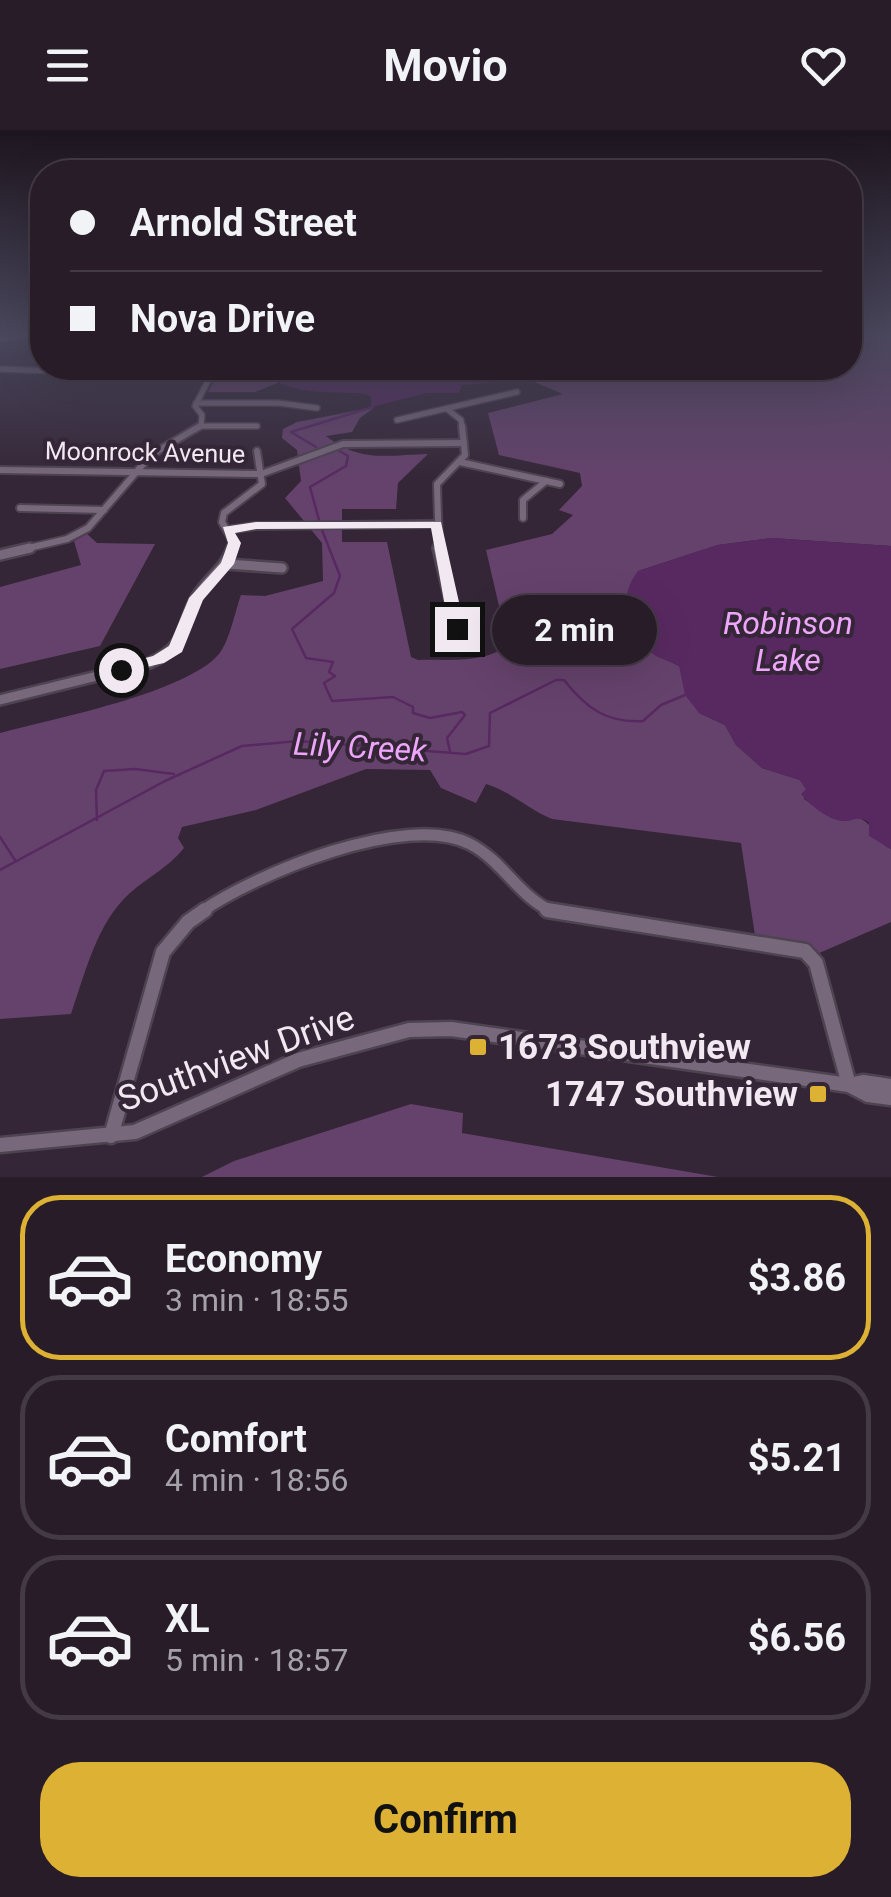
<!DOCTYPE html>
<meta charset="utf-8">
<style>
body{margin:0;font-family:Roboto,sans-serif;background:#332934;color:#f1f3f6;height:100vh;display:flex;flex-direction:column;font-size:38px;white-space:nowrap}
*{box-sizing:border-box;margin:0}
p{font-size:32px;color:#a4a1a8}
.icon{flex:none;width:55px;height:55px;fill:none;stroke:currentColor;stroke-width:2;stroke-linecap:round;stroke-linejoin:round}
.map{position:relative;height:1047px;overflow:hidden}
.panel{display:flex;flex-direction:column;background:#271c28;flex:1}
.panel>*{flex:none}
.hud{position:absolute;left:30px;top:30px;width:832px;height:220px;border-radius:40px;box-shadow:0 10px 40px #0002,0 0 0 2px #433a45;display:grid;align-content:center;height:220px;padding:0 40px;background:#271c28}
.end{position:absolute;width:45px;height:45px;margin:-22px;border:12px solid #f1e8f2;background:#111;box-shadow:0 0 0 5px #111}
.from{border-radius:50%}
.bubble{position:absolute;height:70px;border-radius:35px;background:#271c28;box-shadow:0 10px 40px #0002,0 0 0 2px #433a45;font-size:32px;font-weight:700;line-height:70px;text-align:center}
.hud b{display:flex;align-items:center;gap:35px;height:95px;font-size:38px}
.hud b+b{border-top:2px solid #433a45}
.hud i{width:25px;height:25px;background:#f1f3f6}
ul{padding:18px 0 0;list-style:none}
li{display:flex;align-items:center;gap:30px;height:165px;margin:0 20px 15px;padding:0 20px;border:5px solid #433a45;border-radius:40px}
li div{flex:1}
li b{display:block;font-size:38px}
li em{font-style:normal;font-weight:700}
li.on{border-color:#ddb133}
li>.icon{width:90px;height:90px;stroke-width:1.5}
.primary-button{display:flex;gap:20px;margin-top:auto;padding:20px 40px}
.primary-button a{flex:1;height:115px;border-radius:40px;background:#ddb133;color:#111;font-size:40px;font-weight:700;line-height:115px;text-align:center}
header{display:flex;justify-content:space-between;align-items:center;height:130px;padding:0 40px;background:#271c28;font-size:45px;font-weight:700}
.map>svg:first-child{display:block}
</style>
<header><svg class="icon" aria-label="menu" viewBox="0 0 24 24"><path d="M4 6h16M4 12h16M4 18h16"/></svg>Movio<svg class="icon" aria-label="heart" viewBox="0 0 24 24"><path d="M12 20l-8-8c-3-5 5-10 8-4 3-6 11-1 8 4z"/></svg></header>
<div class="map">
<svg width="891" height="1047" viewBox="0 0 891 1047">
<rect width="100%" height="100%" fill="#342636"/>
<g fill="#65426c">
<path d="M850,204H891V416L772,408L718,415L638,441L624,476L648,521L679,536L699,583L725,595L736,615L762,638L800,650L806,659L804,669L831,687L847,691L855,687C875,691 874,712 891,719V792L810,827L756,812L741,713L552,689C528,679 510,661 486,654L476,673L441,658L430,640L366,639L256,680L182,697L178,708L184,718C168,738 148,747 130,763C97,792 85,844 71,884L0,889V603C52,589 186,563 219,524C230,510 235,481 241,465L265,466L323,451L322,413L285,368L301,351L297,320L282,308L283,299L297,292L375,277L360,288L352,302L326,306C361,333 386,325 428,324L398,353L396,379H342V412H387L411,527L418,530C448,529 484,534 508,515L486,420L552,404L573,385L559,380L582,356L580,343L499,325L488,283L563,264L520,246L615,238H850V216L872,213H850Z"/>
<path d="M252,238H271L266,239V245L278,253L255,262H208L214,251H230Z"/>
<path d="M87,404L97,413L155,414L100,516L0,539V457L81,435L74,411Z"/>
<path d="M411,974L463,983L462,1003L718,1047H202L234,1031Z"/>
</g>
<g fill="#582961">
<path d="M270,238H519L523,242L507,251L462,255L459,263H427L371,277V267L365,264C327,260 298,267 265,245Z"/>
<path d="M772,408L891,416V719L869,706V692L863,689C857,688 852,690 847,691C831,693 810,675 801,664L806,659L800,650L762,638L736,615L725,595L699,583L685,565L679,536C669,530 658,529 649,521C624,500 618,466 638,441L717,415Z"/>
</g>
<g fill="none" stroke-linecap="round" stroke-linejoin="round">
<g stroke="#582961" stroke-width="2.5">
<path d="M316,317L291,302L373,277"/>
<path d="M319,390L310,357L346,336L348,326L338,320"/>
<path d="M322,400L340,446L334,463L292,499L306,528L333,532L329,542L335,546L324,553L332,571L393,567L413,577V583L430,588L462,582L465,585L447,608L450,621"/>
<path d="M97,690L96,660L104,641L135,639L174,644"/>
<path d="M0,707L15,730"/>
<path d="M0,740L165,651L242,616L298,611L466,624L489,616L490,583L556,550H564C586,578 606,593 643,591L661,575L685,565"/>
</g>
<defs>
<g id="minor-far4">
<path d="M0,209L27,204"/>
<path d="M0,239L206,247L208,251L195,276L202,285L201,296L196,299"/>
<path d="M196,273H279L317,278"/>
<path d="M447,279L461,290L462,299"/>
<path d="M397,290L517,262"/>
<path d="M201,296H257"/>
</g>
<g id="minor-far3">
<path d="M460,332L560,354"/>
<path d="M0,340L261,344L343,314L464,313"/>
<path d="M20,378L104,380"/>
<path d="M523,388V370L546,351"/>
<path d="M227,400L256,396L436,394"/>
<path d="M20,420L67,409L88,398L151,325L200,296"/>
<path d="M232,420L234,413L222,392L224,383L262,354L257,321"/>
<path d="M439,420L437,354L465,325L462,296"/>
</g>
<g id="minor-far2">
<path d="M438,418L457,499"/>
<path d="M0,425L30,418"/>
<path d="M227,434L282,438"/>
<path d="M0,570L150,533C187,515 179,502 195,470C205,450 225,440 232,418"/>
</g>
<path id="minor-far1" d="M201,782C255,744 407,681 470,714C503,731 519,767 553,782"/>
<g id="minor">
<path d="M547,780L805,821L816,833L849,955"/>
<path d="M849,955L863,952L891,956"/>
<path d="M111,1006L163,822L188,792L205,780"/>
<path d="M0,1015L135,1002L298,930L409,900L451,899L849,955L868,965L891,968"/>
</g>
</defs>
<use href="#minor-far4" stroke="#4e4350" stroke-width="8"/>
<use href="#minor-far3" stroke="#4e4350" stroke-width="10"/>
<use href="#minor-far2" stroke="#4e4350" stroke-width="14"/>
<use href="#minor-far1" stroke="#4e4350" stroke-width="16"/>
<use href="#minor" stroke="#4e4350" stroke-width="19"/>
<use href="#minor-far4" stroke="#78687b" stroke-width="5"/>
<use href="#minor-far3" stroke="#78687b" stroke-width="6"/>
<use href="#minor-far2" stroke="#78687b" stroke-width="9"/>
<use href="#minor-far1" stroke="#78687b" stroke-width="11"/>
<use href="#minor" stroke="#78687b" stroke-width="14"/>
</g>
<linearGradient id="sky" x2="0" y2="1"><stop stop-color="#1d151e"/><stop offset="0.58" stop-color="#4a475d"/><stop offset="1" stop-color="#4a475d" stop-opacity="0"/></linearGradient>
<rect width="891" height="351" fill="url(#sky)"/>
<path fill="#f1e8f2" d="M256,392H441L465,499L457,503L449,499L431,398L256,399L235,403L241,413L234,434L203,470L182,522L164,533L115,544V536L153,526L169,516L189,468L221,433L228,413L223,397Z"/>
<g fill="#ddb133" stroke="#342636" stroke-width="4">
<rect x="468" y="907" width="20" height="20" rx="5"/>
<rect x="808" y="954" width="20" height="20" rx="5"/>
</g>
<g text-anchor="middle" stroke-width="8" stroke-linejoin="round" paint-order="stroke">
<g font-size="25" fill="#f1e8f2" stroke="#342636">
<text transform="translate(145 322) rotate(1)" y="9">Moonrock Avenue</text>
</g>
<g font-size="32" font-style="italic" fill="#eda6fa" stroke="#342636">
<text x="788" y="504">Robinson<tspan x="788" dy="37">Lake</tspan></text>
<text transform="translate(360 617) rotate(3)" y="11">Lily Creek</text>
</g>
<g font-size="35" font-weight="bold" fill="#f1e8f2" stroke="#342636" text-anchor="start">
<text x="498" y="929">1673 Southview</text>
<text x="798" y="976" text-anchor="end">1747 Southview</text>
</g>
<g font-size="35" fill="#f1e8f2" stroke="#342636">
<text transform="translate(236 928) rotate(-20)" y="12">Southview Drive</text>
</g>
</g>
</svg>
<i class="end from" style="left:121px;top:540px"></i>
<i class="end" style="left:457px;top:499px"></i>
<div class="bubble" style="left:492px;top:465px;width:165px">2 min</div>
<div class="hud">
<b><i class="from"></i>Arnold Street</b>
<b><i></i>Nova Drive</b>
</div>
</div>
<section class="panel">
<ul>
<li class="on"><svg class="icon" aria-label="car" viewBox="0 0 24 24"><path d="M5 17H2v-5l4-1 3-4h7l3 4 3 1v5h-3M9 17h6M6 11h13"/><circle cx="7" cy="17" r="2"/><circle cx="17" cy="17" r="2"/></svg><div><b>Economy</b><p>3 min · 18:55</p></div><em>$3.86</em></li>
<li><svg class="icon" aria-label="car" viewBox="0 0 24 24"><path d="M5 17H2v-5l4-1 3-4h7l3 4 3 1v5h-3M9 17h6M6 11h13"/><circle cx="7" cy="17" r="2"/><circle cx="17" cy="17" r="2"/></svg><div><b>Comfort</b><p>4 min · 18:56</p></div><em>$5.21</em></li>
<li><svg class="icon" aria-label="car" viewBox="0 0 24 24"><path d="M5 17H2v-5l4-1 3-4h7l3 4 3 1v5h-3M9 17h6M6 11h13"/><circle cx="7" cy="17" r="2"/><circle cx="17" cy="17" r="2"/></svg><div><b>XL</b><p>5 min · 18:57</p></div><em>$6.56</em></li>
</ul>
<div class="primary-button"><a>Confirm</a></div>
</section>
